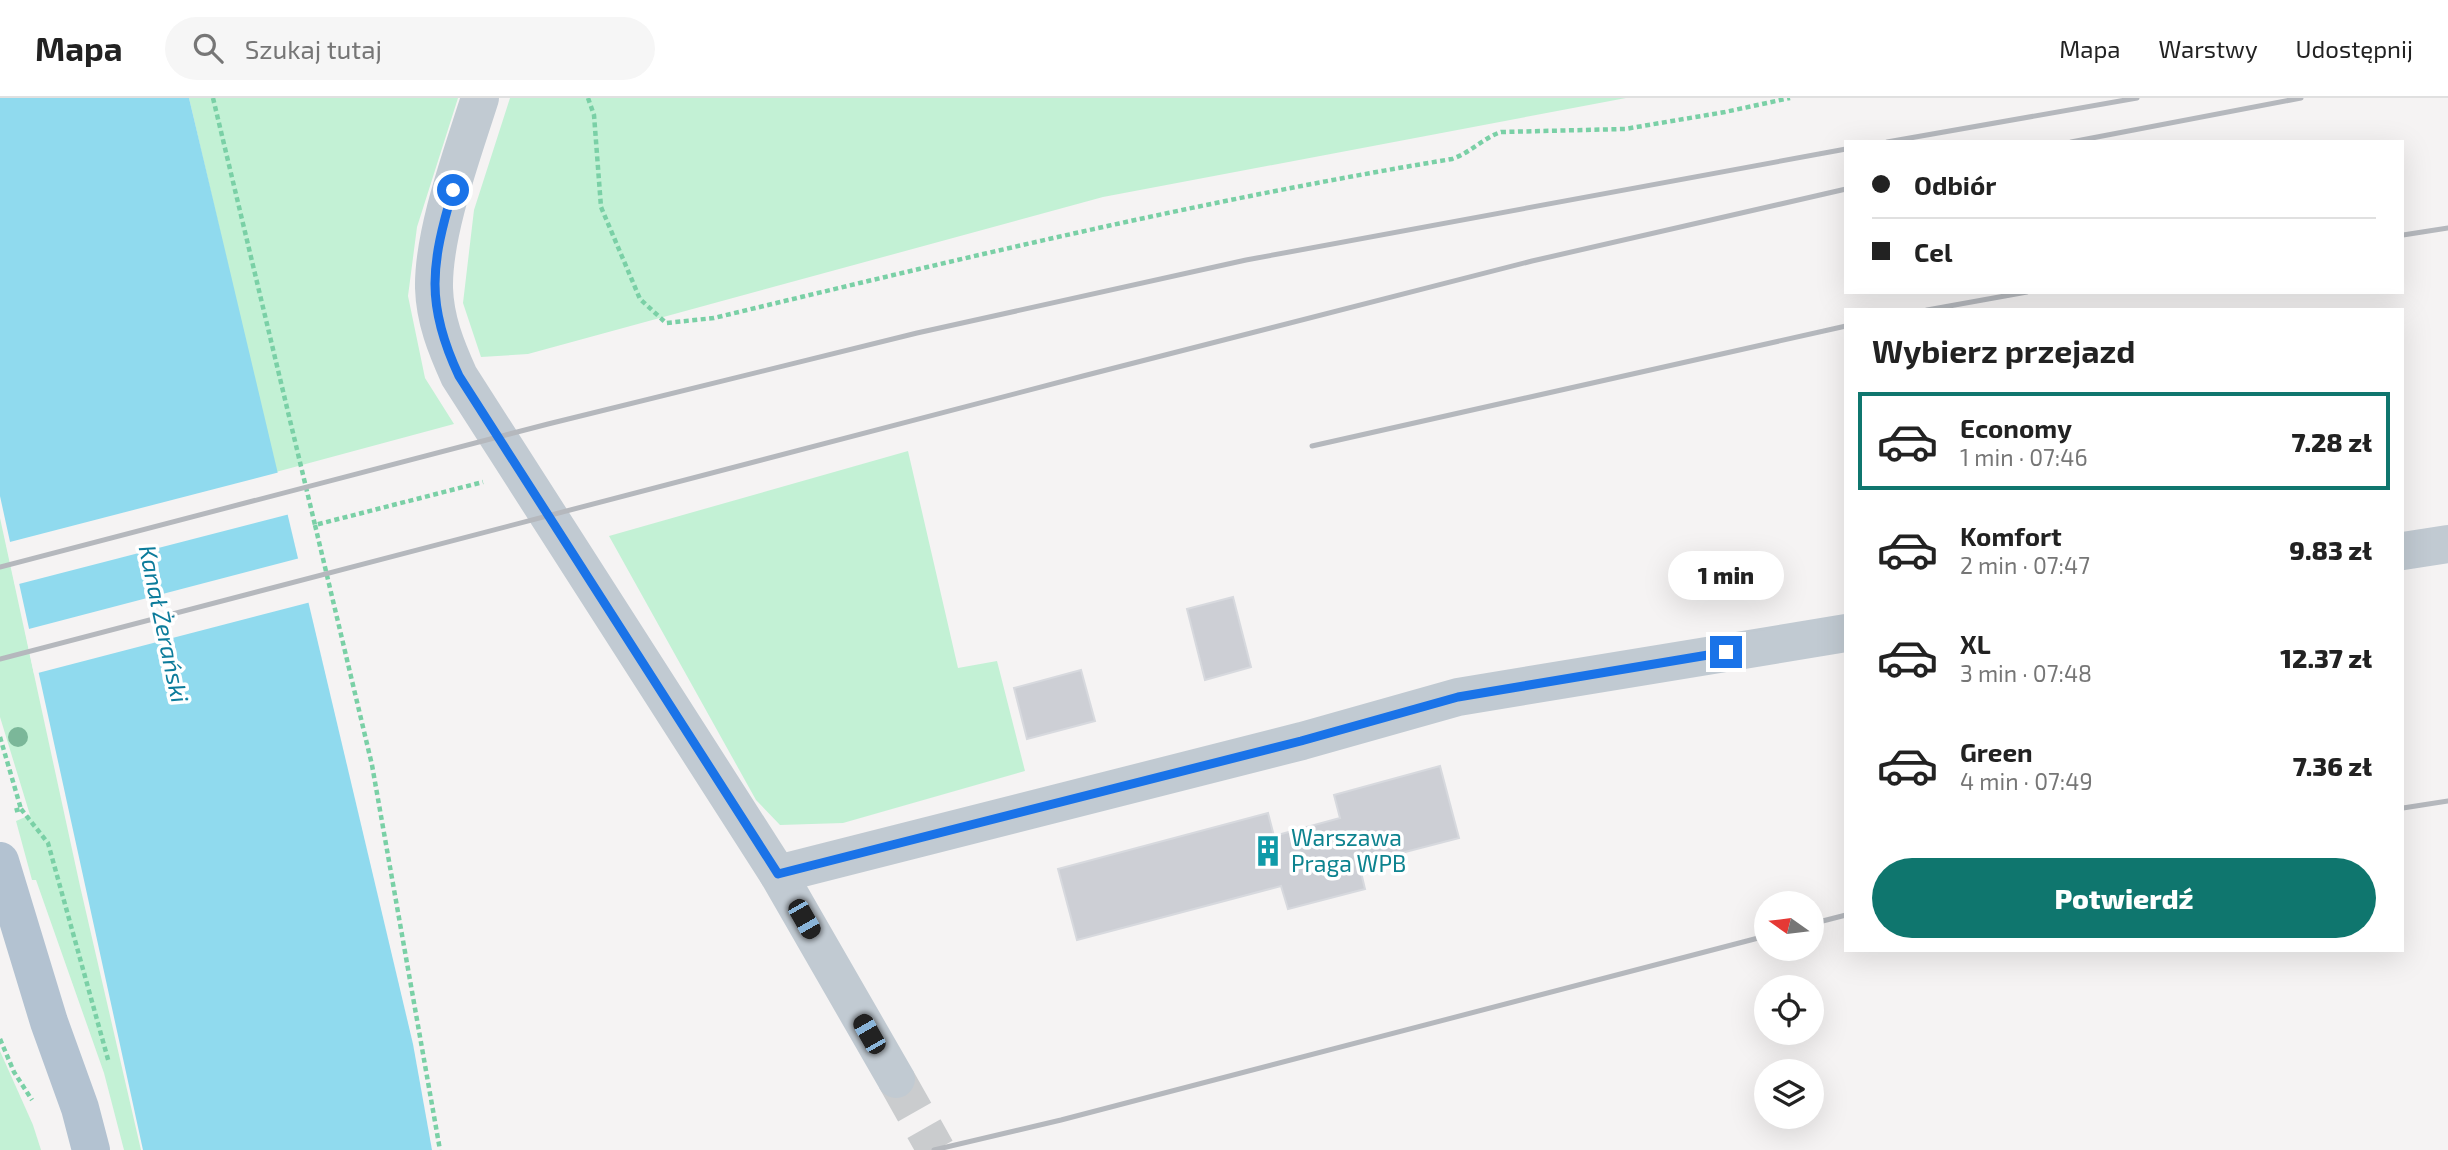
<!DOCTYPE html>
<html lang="pl">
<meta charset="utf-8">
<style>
body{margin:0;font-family:"Exo 2",sans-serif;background:#f6f6f6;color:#222;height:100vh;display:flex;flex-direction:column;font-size:26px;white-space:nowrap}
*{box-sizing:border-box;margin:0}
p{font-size:23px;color:#767676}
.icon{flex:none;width:38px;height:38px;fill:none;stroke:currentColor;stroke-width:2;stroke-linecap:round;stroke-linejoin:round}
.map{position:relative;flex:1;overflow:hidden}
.drawer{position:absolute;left:1844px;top:210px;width:560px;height:644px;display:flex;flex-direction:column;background:#fff;border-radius:0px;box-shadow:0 7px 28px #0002}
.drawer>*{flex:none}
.banner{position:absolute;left:1844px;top:42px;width:560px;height:154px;border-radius:0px;box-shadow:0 7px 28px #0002;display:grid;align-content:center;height:154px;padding:0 28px;background:#fff}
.needle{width:46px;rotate:284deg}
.buttons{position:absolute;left:1754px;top:793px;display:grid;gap:14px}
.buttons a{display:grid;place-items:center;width:70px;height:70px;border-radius:50%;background:#fff;box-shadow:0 7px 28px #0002;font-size:35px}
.end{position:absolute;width:32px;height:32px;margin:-16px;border:9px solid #1a73e8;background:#fff;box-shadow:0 0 0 4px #fff}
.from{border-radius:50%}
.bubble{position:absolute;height:49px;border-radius:24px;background:#fff;box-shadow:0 7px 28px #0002;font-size:23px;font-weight:800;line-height:49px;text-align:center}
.car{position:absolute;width:21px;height:42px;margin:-21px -10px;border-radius:9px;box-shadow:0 0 5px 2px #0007;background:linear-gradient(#222 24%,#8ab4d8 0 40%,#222 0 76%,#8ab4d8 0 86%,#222 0)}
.banner b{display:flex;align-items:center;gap:24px;height:66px;font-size:26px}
.banner b+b{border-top:2px solid #e0e0e0}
.banner i{width:18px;height:18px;background:#222}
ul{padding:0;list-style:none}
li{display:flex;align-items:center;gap:21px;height:98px;margin:0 14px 10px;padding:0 14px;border:4px solid transparent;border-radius:0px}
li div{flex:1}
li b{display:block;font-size:26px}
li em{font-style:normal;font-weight:800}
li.active{border-color:#0f766e}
li>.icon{width:63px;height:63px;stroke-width:1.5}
h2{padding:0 28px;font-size:32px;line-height:84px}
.primary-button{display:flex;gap:14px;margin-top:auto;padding:14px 28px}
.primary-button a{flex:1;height:80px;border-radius:42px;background:#0f766e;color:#fff;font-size:28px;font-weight:800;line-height:80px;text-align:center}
header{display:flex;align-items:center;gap:42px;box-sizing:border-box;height:98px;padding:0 35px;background:#fff;border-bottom:2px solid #e0e0e0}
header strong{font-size:33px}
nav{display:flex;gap:38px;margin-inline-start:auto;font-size:24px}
.search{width:490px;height:63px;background:#f6f6f6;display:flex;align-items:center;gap:18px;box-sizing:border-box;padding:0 24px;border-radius:38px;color:#767676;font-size:26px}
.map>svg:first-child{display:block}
</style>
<header>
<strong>Mapa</strong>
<div class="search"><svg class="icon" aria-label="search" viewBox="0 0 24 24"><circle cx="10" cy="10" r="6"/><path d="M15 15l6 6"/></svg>Szukaj tutaj</div>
<nav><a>Mapa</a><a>Warstwy</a><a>Udostępnij</a></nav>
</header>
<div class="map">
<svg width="2448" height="1052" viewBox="0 0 2448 1052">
<rect width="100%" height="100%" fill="#f5f3f3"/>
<g fill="#c3f1d5">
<path d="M189,0H458L417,129L408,198L425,280L454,326L276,374Z"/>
<path d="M510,0H1626L1103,99L528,256L481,259L463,205L474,112Z"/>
<path d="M908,353L958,570L997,563L1025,673L843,725L780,727L756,702L609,438Z"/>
<path d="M0,420L80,788L141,1052H124L104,975L36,782H32L16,723L30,717L0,619Z"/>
<path d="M0,953L33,1027L41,1052H0Z"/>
</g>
<path fill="#90daee" d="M0,0H189L413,946L432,1052H143L0,398Z"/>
<g fill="#f5f3f3">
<path d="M280,374L290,416L15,487L6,445Z"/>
<path d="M300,460L311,504L34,576L25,532Z"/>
</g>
<g fill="#cdcfd5" stroke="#d7d9de" stroke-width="2">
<path d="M1233,499L1251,569L1205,582L1187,511Z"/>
<path d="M1081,572L1095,623L1027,641L1014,590Z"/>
<path d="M1440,668L1459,740L1359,766L1365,791L1288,811L1281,788L1077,842L1058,771L1268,715L1274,738L1340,720L1334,697Z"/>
</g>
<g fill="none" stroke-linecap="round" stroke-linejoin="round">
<path stroke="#caccce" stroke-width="38" stroke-dasharray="38 19" stroke-linecap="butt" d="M896,981L936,1052"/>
<g stroke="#7ad0a6" stroke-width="4.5" stroke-dasharray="5 3.5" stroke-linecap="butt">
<path d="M213,0L315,427L483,384"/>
<path d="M588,0L594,17L601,109L640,201L666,225L714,220C959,161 1203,102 1452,61C1470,55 1483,40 1501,34L1625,31L1725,14L1790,0"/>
<path d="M315,427L372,667L440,1052"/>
<path d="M0,639L21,711L13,713"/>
<path d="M21,711L48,745L109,965"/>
<path d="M0,941L14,974L32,1002"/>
</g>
<g stroke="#c1cad2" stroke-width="38">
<path d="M480,0C463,54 433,134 434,190C435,222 446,249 459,278L778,776L896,981"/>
<path d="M2403,453L2448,446"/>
<path d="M778,776L1302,643L1458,599L1846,535"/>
</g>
<path stroke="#b3c2d1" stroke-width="38" d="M0,763L49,924L80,1010L91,1052"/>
<g stroke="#b5b8bd" stroke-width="5">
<path d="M1887,44L2137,0"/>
<path d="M2071,44L2301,0"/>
<path d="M2403,137L2448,130"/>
<path d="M1927,212L2027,194"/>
<path d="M1312,348L1846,228"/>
<path d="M0,469L548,326L917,235L1246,162L1846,51"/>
<path d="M0,561L1083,278L1532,163L1846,91"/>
<path d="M2403,710L2448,703"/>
<path d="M1811,826L1846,817"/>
<path d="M934,1052L1061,1022L1766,838"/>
</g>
</g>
<circle fill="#7bb799" cx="18" cy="639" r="10"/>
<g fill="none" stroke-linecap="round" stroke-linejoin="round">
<path stroke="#1a73e8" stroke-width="9" d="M453,92C431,166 425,206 459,278L778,776L1301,643L1458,599L1726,554"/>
</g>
<defs>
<symbol id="building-bare" viewBox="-9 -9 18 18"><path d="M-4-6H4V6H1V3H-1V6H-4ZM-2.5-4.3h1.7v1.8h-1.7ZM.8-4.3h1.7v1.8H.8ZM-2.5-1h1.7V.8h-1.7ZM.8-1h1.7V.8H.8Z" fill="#0f9aa8" stroke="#fff" stroke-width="2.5" paint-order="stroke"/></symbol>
</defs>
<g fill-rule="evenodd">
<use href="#building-bare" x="1246" y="731" width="44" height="44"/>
</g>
<g text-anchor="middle" stroke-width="7" stroke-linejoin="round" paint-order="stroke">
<g font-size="23" fill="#0d838f" stroke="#fff" text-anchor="start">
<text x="1291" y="748">Warszawa<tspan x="1291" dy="26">Praga WPB</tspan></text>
</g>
<g font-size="24" font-style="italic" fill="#0c7c9b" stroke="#fff">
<text transform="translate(163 526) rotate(78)" y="8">Kanał Żerański</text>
</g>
</g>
</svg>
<div class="buttons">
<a><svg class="needle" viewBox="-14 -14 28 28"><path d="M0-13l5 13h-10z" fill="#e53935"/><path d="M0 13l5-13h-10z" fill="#767676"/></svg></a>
<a><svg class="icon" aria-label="locate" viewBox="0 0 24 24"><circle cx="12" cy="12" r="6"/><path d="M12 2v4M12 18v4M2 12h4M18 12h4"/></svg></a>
<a><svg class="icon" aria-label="layers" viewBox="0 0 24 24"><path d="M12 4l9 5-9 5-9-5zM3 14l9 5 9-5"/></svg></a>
</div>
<i class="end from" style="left:453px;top:92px"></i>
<i class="end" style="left:1726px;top:554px"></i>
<div class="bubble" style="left:1668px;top:453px;width:116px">1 min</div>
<i class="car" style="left:804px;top:821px;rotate:150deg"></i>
<i class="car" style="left:869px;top:936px;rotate:330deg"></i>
<div class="banner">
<b><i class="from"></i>Odbiór</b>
<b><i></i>Cel</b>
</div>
<section class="drawer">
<h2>Wybierz przejazd</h2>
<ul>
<li class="active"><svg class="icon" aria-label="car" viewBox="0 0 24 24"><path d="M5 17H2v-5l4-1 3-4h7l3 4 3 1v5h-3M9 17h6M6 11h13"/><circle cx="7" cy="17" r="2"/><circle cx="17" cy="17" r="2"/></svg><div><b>Economy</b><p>1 min · 07:46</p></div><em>7.28 zł</em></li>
<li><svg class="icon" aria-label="car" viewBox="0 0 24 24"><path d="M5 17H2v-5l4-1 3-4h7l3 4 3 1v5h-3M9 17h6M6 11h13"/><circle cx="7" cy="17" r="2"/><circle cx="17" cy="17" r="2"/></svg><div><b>Komfort</b><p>2 min · 07:47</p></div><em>9.83 zł</em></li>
<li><svg class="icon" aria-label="car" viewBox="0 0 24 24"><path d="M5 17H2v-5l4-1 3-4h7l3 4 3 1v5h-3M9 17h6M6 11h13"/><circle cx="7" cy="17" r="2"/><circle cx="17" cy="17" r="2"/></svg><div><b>XL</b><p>3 min · 07:48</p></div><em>12.37 zł</em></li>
<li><svg class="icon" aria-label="car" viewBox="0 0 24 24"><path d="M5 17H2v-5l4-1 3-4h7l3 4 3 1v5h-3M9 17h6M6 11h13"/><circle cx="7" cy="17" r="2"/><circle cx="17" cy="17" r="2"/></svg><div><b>Green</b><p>4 min · 07:49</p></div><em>7.36 zł</em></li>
</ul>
<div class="primary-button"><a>Potwierdź</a></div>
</section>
</div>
